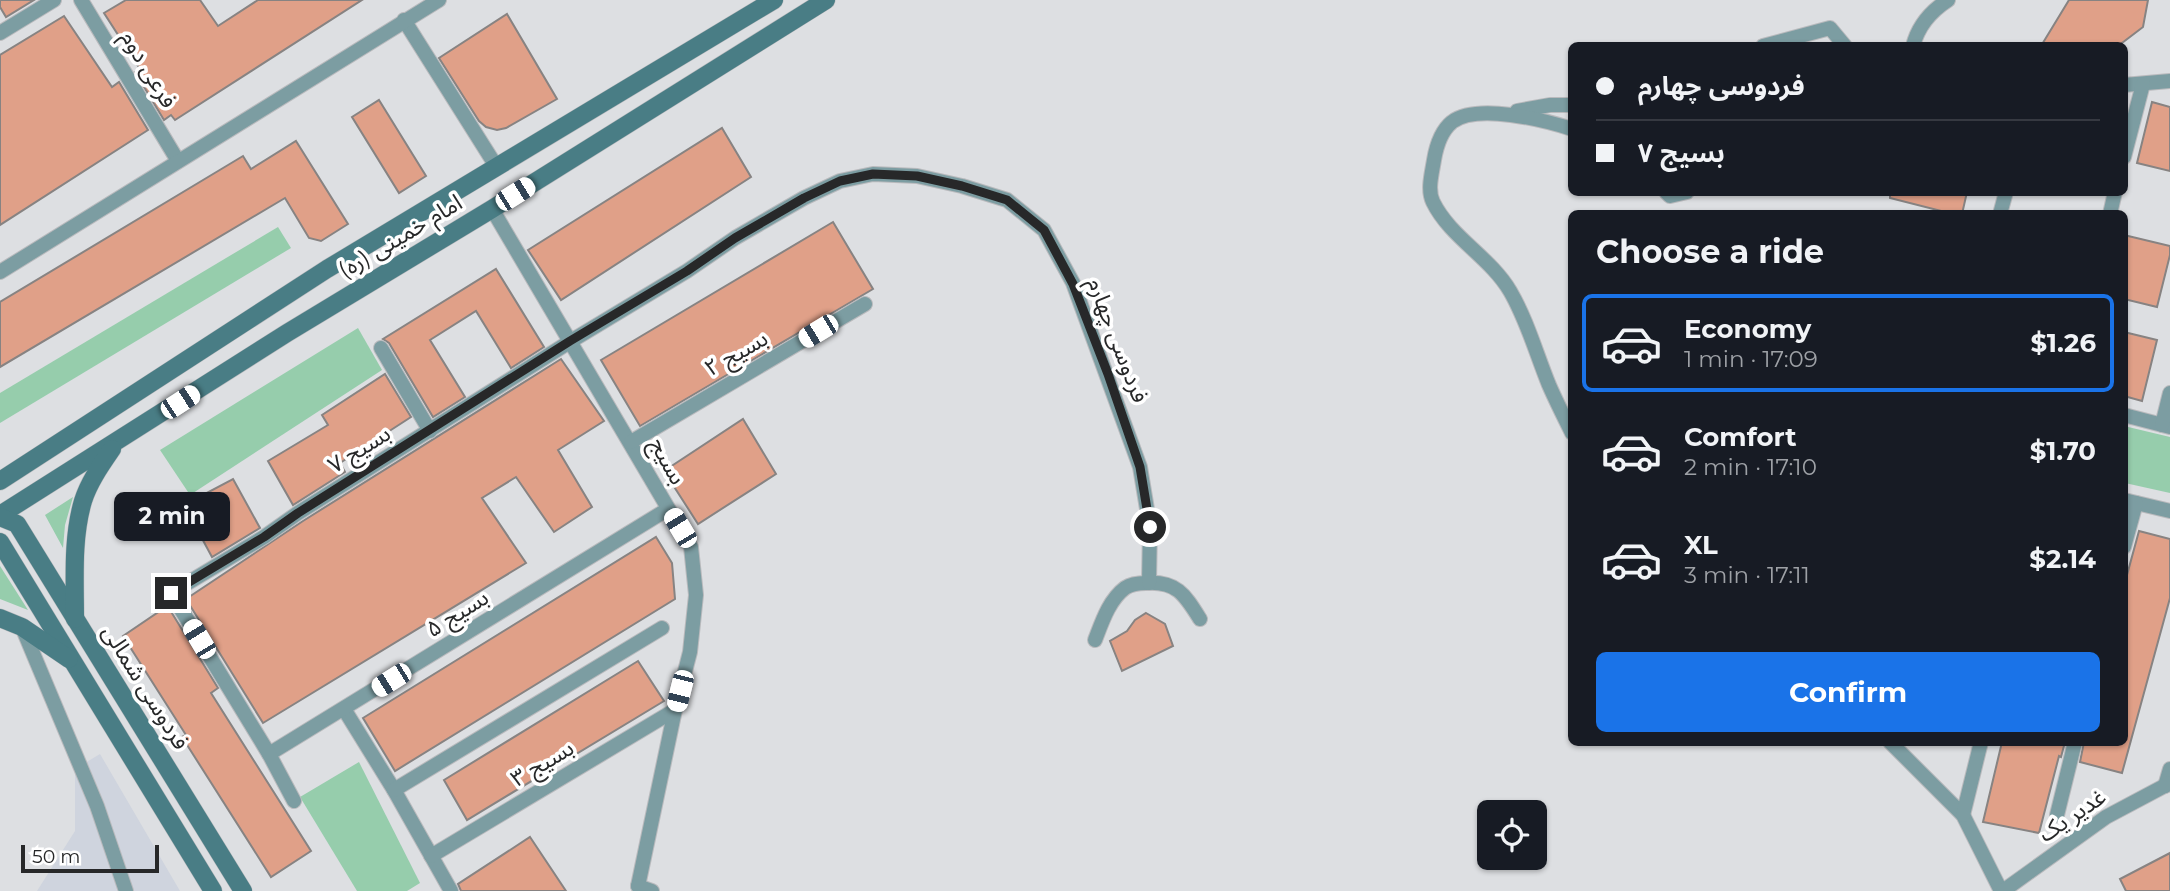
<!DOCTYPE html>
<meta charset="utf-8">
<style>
body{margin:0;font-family:Montserrat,"Noto Sans Arabic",sans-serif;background:#242831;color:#f1f3f6;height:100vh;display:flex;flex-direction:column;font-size:26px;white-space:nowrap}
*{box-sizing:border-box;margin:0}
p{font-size:23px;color:#9ea1a6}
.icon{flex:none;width:38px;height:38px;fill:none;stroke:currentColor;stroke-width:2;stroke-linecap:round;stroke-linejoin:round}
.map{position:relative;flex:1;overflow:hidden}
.side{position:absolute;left:1568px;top:210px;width:560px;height:536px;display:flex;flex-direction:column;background:#171b24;border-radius:10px;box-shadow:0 2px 5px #0004}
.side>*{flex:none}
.hud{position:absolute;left:1568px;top:42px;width:560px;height:154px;border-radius:10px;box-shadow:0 2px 5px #0004;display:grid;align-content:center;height:154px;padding:0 28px;background:#171b24}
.fabs{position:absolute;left:1477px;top:800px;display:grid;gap:14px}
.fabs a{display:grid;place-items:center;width:70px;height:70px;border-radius:10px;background:#171b24;box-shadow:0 2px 5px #0004;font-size:35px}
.scale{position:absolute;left:21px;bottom:18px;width:138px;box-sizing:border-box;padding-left:7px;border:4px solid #272829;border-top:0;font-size:19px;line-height:24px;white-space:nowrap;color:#272829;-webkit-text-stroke:5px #fff;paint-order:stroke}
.end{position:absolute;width:32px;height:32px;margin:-16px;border:9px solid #272829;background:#fff;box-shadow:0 0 0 4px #fff}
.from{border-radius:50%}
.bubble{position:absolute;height:49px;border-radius:10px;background:#171b24;box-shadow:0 2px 5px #0004;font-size:23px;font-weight:700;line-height:49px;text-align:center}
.car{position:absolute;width:21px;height:42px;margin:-21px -10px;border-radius:9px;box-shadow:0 0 5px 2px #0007;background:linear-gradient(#fff 24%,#345 0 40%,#fff 0 76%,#345 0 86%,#fff 0)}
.hud b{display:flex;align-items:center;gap:24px;height:66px;font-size:26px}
.hud b+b{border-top:2px solid #363941}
.hud i{width:18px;height:18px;background:#f1f3f6}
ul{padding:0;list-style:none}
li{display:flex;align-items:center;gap:21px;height:98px;margin:0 14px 10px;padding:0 14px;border:4px solid transparent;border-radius:10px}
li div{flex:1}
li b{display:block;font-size:26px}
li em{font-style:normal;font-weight:700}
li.current{border-color:#1a73e8}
li>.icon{width:63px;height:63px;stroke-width:1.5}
h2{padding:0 28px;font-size:32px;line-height:84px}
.action{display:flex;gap:14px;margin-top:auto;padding:14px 28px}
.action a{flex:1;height:80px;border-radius:10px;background:#1a73e8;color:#fff;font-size:28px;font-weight:700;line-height:80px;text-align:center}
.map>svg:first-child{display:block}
</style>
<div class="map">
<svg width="2170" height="891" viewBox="0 0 2170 891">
<rect width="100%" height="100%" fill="#dddfe2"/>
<path fill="#cfd4de" d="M100,754L180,891H37L75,831V769Z"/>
<g fill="#96cdac">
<path d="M278,227L291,248L0,423V393Z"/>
<path d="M358,328L382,370L190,495L160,450Z"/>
<path d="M2124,426L2170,437V493L2125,483Z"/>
<path d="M73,497L65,525L63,548L45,515Z"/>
<path d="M0,566L28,610L0,599Z"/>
<path d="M359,762L420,883L407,891H357L300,797Z"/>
</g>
<g fill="#e0a088" stroke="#878382" stroke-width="2">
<path d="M0,0H34L6,17L0,7Z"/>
<path d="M126,0H200L218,26L258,0H362L175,120L171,115L164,120L135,72L140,69L104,13Z"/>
<path d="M2069,0H2148L2143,27L2118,46H2041Z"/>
<path d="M507,14L557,99L506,128L497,130L486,127L479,121L439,58Z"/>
<path d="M64,16L112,87L119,82L148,130L0,225V55Z"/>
<path d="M379,100L426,176L399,193L352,117Z"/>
<path d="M2152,102L2170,107V171L2137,163Z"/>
<path d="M722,128L751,177L561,300L528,250Z"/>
<path d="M296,141L348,224L321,241L309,238L285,198L0,367V302L243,156L251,169Z"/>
<path d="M1890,192H1967L1962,214H1953L1890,198Z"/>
<path d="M833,222L873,289L640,426L601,360Z"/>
<path d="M2124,235L2170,246V255L2157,307L2124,299Z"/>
<path d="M496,269L544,347L511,368L476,311L430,340L465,397L433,417L389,343L383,339Z"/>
<path d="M2124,332L2157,340L2142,401L2124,396Z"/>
<path d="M561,359L604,421L558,450L592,507L554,532L516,477L482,498L526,563L263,723L186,599L303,521Z"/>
<path d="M385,374L411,417L340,463L345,472L293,505L268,461L328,425L322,415Z"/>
<path d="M743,419L776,474L698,524L664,471Z"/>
<path d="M233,479L260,528L212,557L184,505Z"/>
<path d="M2139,531L2170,539V598L2122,773L2080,762L2084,742H2124V586Z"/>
<path d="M656,537L672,563L675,599L395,771L363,718Z"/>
<path d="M163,609L165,612L170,610L218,688L211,693L311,851L271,877L182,737L186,735L123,636Z"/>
<path d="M1146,613L1165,624L1173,646L1122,671L1110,641L1127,631L1135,620Z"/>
<path d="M638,661L664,701L467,820L444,780Z"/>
<path d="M2002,742H2065L2061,757L2059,756L2039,833L1983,822Z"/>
<path d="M530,837L566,891H461L458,884Z"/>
<path d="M2170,853V891H2126L2120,879Z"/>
</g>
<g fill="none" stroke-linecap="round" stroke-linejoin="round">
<defs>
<g id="street">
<path d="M81,0L178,161"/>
<path d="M404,20L496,166"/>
<path d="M0,33L54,0"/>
<path d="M1763,46L1830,28L1845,46"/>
<path d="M1913,46C1918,26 1931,11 1948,0"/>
<path d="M2124,85L2170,81"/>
<path d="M1517,111L1550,105H1572"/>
<path d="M1572,129C1544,120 1477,103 1452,122C1441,131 1436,148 1434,160C1432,173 1427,190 1433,202C1450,237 1490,257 1510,291C1527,320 1536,353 1549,385C1556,401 1564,417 1572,433"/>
<path d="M2124,157L2143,84"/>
<path d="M1666,192L1670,196L1687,192"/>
<path d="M492,209L691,547L696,595L690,652L675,710L638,886"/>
<path d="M2000,214L2006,192"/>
<path d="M2110,214L2115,192"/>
<path d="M0,272L439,0"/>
<path d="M381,348L430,431"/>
<path d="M2124,415L2170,427"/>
<path d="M2162,425L2170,393"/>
<path d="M631,442L865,304"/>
<path d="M2124,500L2170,511"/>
<path d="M2124,547L2136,503"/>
<path d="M22,627L97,806L126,891"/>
<path d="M1095,640C1102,622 1109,600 1125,588C1131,584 1139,583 1146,583C1177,581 1185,595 1200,619"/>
<path d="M344,709L394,790L451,891"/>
<path d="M1890,742L1963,815L2001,891"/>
<path d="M269,754L668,509"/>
<path d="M2165,786L2170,769"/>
<path d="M394,790L662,628"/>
<path d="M294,801L269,754L171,593L264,537L298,513L571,341L687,271L735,238L804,198L840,181L873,174L917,176L962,186L1007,200L1044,230L1073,283L1140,467L1150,527L1149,583"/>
<path d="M1963,815L1981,742"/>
<path d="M2057,815L2075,742"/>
<path d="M431,856L675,710"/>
<path d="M638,886L652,891"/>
<path d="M2003,891L2106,817L2170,783"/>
</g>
<g id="secondary">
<path d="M0,481L327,269L774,0"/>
<path d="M0,515L287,333L492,209L826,0"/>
<path d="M0,517L17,524L243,891"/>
<path d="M0,542L213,891"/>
<path d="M0,618L22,627L69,659"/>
<path d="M75,619C75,580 72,538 83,501C89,482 101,465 112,449"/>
</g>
</defs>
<use href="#street" stroke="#b9babd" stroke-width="16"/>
<use href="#secondary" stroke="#b9babd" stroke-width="19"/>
<use href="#street" stroke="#7c9da2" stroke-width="14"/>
<use href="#secondary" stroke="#497d85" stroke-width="18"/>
</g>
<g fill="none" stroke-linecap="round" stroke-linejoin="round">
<path stroke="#272829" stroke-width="9" d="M171,593L264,537L298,513L570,341L687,271L735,238L804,198L840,181L873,174L917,176L962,186L1007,200L1044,230L1073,284L1108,374L1140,467L1150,527"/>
</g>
<g text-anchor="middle" stroke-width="7" stroke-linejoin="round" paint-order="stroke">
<g font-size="23" fill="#272829" stroke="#fff">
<text transform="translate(149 69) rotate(59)" y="8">فرعی دوم</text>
<text transform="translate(400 236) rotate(-31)" y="8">امام خمینی (ره)</text>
<text transform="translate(1118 340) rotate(69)" y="8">فردوسی چهارم</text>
<text transform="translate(736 353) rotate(-30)" y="8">بسیج ۲</text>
<text transform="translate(359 449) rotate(-32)" y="8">بسیج ۷</text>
<text transform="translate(668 461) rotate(61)" y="8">بسیج</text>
<text transform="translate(457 613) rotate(-32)" y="8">بسیج ۵</text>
<text transform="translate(146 687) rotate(58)" y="8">فردوسی شمالی</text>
<text transform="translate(542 763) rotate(-31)" y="8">بسیج ۳</text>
<text transform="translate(2072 815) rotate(-34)" y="8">غدیر یک</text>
</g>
</g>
</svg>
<div class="fabs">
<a><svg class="icon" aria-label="locate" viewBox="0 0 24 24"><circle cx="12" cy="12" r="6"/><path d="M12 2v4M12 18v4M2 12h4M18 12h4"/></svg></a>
</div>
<div class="scale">50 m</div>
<i class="end from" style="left:1150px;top:527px"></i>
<i class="end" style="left:171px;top:593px"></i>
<div class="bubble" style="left:114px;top:492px;width:116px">2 min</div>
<i class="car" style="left:515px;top:194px;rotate:58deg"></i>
<i class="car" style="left:818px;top:331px;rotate:239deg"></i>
<i class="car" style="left:180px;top:402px;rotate:57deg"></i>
<i class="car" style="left:680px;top:528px;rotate:329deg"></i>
<i class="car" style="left:199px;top:639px;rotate:329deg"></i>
<i class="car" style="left:391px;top:680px;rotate:238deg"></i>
<i class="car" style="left:680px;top:691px;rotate:194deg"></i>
<div class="hud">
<b><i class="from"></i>فردوسی چهارم</b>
<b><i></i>بسیج ۷</b>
</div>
<section class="side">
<h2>Choose a ride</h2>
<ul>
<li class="current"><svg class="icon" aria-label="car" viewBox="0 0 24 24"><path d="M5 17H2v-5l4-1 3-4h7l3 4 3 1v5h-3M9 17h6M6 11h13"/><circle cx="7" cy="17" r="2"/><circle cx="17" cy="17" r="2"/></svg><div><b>Economy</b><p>1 min · 17:09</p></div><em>$1.26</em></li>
<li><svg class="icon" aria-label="car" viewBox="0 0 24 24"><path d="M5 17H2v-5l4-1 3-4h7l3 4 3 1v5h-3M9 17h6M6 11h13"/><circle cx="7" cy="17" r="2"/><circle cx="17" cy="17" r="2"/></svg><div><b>Comfort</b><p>2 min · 17:10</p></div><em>$1.70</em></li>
<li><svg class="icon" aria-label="car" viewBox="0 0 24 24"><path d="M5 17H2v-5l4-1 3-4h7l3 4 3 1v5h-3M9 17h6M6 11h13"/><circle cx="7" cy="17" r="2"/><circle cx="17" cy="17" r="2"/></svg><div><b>XL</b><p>3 min · 17:11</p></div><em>$2.14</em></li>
</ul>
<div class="action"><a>Confirm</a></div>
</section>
</div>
